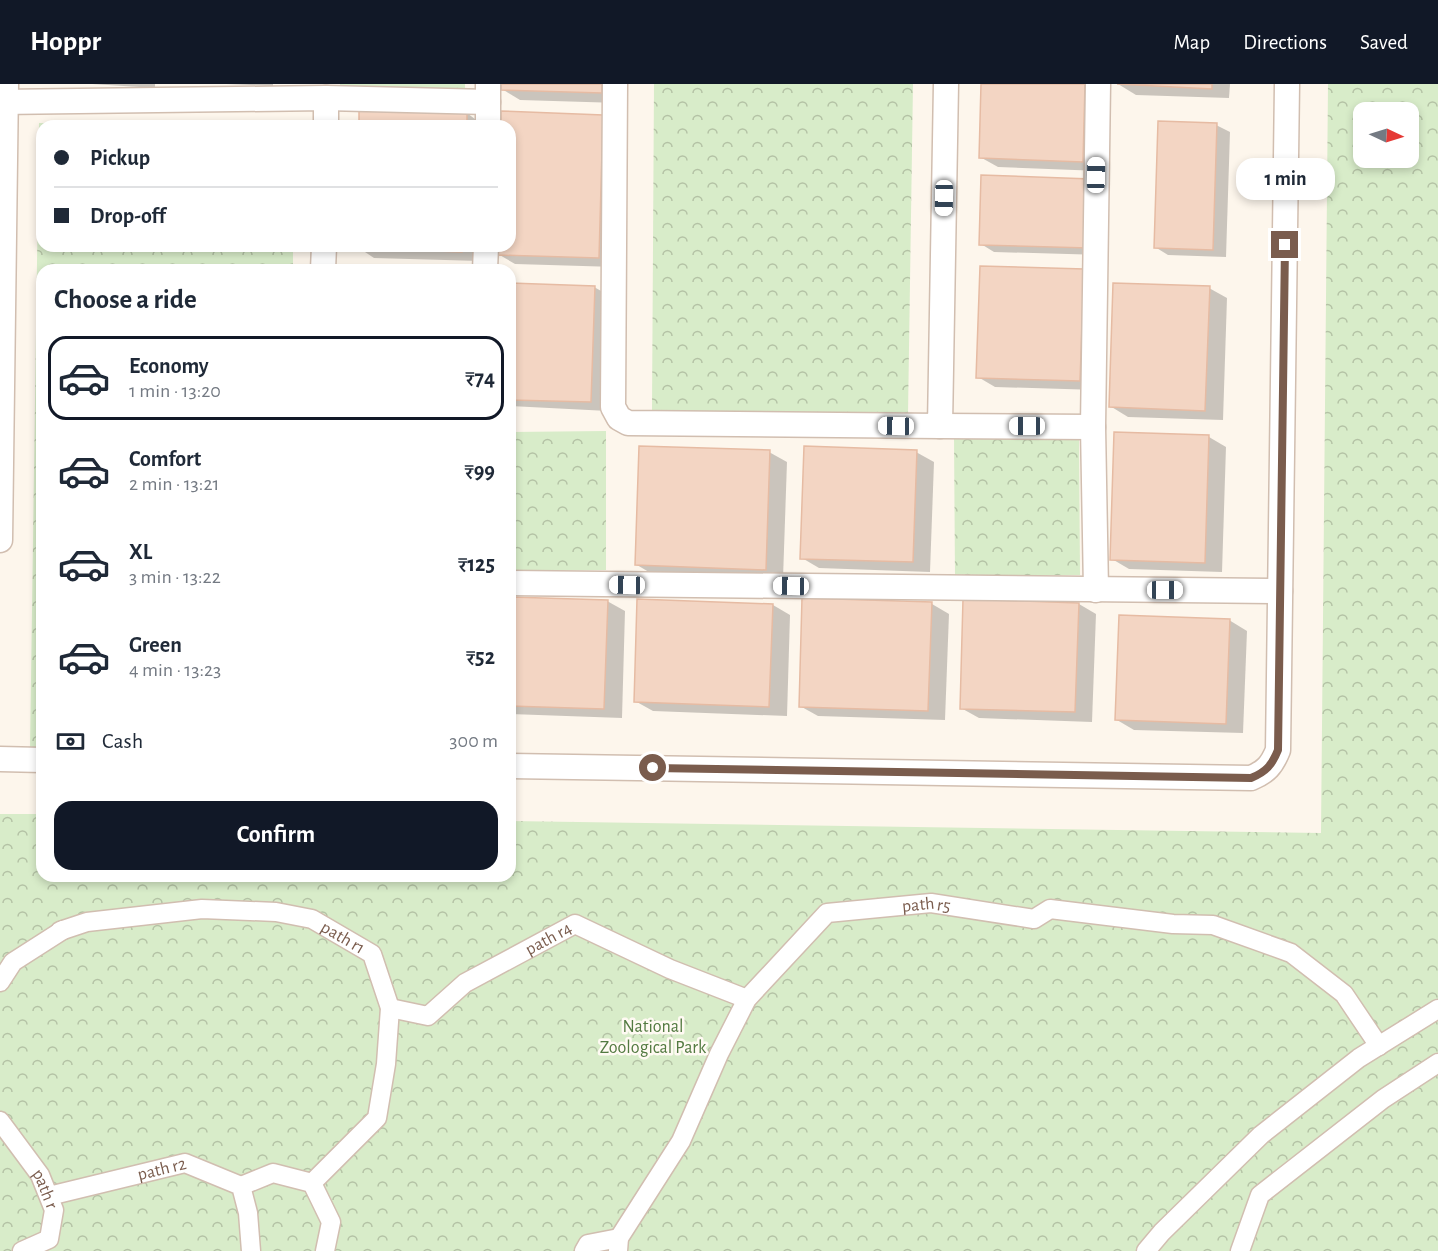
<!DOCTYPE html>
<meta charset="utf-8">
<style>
body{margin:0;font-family:"Alegreya Sans",sans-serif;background:#f6f6f7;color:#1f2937;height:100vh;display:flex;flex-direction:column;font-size:22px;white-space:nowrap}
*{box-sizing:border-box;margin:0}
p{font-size:20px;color:#747a83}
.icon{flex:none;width:33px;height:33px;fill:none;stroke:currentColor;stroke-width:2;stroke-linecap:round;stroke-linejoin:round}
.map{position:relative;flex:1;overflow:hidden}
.panel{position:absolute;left:36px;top:180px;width:480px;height:618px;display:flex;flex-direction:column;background:#fff;border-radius:18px;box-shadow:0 3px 9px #0003}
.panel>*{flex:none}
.top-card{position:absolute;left:36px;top:36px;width:480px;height:132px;border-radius:18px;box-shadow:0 3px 9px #0003;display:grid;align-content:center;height:132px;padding:0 18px;background:#fff}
.needle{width:39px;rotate:94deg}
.buttons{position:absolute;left:1353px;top:18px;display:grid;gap:12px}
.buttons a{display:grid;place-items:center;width:66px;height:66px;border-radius:12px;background:#fff;box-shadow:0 3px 9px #0003;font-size:30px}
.end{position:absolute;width:27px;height:27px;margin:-14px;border:8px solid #7a5c4d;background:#fff;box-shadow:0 0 0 3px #fff}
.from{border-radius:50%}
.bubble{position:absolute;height:42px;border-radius:18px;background:#fff;box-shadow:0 3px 9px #0003;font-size:20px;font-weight:600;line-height:42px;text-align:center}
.car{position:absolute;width:18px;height:36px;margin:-18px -9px;border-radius:8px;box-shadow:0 0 4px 2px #0007;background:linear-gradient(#fff 24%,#345 0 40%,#fff 0 76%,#345 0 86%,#fff 0)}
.top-card b{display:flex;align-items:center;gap:21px;height:57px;font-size:22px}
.top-card b+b{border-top:2px solid #e0e1e3}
.top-card i{width:15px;height:15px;background:#1f2937}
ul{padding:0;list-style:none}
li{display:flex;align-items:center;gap:18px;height:84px;margin:0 12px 9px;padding:0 6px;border:3px solid transparent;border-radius:18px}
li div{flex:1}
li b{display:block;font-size:22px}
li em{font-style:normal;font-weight:600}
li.active{border-color:#111827}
li>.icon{width:54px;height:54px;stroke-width:1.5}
h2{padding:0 18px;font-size:27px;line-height:72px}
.pay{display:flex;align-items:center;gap:15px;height:66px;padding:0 18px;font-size:22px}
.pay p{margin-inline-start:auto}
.primary-button{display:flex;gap:12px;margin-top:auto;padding:12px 18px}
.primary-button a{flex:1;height:69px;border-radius:18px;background:#111827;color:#fff;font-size:24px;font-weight:600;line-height:69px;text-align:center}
header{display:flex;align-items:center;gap:36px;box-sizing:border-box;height:84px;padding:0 30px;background:#111827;color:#fff}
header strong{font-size:28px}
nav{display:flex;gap:33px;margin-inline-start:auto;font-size:21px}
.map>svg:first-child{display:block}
</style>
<header>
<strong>Hoppr</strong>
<nav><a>Map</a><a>Directions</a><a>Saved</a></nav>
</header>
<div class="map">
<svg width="1438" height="1167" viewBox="0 0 1438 1167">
<defs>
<pattern id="forest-crowns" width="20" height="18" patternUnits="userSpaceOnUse" patternTransform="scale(1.5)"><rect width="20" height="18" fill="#d8ecc9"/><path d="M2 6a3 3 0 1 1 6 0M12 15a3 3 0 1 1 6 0" fill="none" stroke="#b4c2a5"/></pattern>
</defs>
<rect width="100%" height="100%" fill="#fdf6ec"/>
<g fill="url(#forest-crowns)" fill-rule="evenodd">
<rect x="340" y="0" width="125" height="6"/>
<path d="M654,0H913L908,331L652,327Z"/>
<path d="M1328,0H1438V1167H0V730H42V792H510V737L1321,749ZM1364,28H1408V74H1364Z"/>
<path d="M39,39L250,42H42V162H293V186H42V667L30,666Z"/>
<path d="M606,347V486L510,487V348Z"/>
<path d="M954,353H1079L1080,491L955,492Z"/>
</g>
<g fill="#0003">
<path d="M92,0H155V4Z"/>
<path d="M226,0H273V2Z"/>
<path d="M503,0H619V19L520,16L502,5Z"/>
<path d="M982,0H1102L1100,87L998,83L980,73Z"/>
<path d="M1118,0H1230L1229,14L1136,11Z"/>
<path d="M467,29L484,42H360Z"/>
<path d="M603,32L616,183L515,180L498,170V162H510V42H502Z"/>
<path d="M1216,41L1230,48L1226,173L1168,171L1155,163Z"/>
<path d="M983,93L1102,171L994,168L981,160Z"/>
<path d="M356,162H480V177L374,174Z"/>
<path d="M1101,197L1097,306L995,303L978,293Z"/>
<path d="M510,200L594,203L612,213L608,327L510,322Z"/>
<path d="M1209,204L1227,214L1223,336L1128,333L1110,322Z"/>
<path d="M1209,353L1226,363L1222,488L1129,485L1112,475Z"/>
<path d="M769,368L787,378L783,495L654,491L637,481Z"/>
<path d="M916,368L934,378L930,488L819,484L802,474Z"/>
<path d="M510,514L607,517L625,527L622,634L510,630Z"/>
<path d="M932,520L949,530L945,636L818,632L800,622Z"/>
<path d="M1079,520L1096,530L1092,638L979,634L961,624Z"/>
<path d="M773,521L790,531L787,632L653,627L635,617Z"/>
<path d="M1229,536L1247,547L1243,649L1134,646L1117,636Z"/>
</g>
<g fill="#f3d5c3" stroke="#e6bba3" stroke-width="1.5">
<path d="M501,0H602V9L501,6Z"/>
<path d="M981,0H1085L1083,78L979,74Z"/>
<path d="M1117,0H1212V5Z"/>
<path d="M359,25L467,28V42H359Z"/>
<path d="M501,27L603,31L599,174L496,171L497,162H510V42H501Z"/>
<path d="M1158,37L1217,39L1213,166L1154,164Z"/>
<path d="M981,91L1091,95L1089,164L979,161Z"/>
<path d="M355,162H463L462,168L355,164Z"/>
<path d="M980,182L1084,185L1080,297L976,294Z"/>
<path d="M510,199L595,202L591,318L510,316Z"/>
<path d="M1113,199L1210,202L1205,327L1109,323Z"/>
<path d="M1114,348L1209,351L1205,479L1110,476Z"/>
<path d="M639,362L770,366L766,486L635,481Z"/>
<path d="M804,362L917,366L913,478L800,475Z"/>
<path d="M510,513L608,516L604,625L510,622Z"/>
<path d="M802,514L932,518L928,627L799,623Z"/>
<path d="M637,515L773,520L769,623L634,618Z"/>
<path d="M963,515L1079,519L1075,628L960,625Z"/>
<path d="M1119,531L1230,535L1226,640L1115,636Z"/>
</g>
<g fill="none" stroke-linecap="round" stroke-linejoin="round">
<defs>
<g id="pedestrian">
<path id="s1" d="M60,847L87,838L202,825L276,828L312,835L372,870L390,924L386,980L377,1034L312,1099"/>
<path d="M0,898L13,878L63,846"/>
<path id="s2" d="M390,924L428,932L465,899L575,840L670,885L747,915"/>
<path id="s3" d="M0,1037L40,1091L54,1126L49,1155L22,1167"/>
<path d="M241,1102L273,1089L312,1099L331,1138L325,1167"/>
<path id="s4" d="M49,1112L185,1079L241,1102L248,1129L251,1167"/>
<path d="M584,1167L588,1160L619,1154"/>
<path id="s5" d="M618,1167L619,1154L681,1057L719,970L747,915L827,829L931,819L1034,835L1050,825L1173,840L1213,841L1291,869L1344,910L1379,962"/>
<path d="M1146,1167L1162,1148L1261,1051L1359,974L1438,925"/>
<path d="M1240,1167L1260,1111L1383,1015L1438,979"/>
</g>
<g id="minor">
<path d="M615,0L613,323L619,334L628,339L940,342L946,0"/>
<path d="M0,18L326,14L488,18"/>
<path d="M326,42V14"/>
<path d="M488,42V0"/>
<path d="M323,186L324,162"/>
<path d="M485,186L486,162"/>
<path d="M940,342L1093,343"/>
<path d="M0,456L6,0"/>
<path d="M510,499L1280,507"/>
<path d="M1096,506L1093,343L1098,0"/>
<path d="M0,675L42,676"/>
<path d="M510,682L1251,694C1266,688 1272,681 1278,666L1287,0"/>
</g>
</defs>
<use href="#pedestrian" stroke="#d1beb0" stroke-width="21"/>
<use href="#minor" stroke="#d1beb0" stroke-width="27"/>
<use href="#pedestrian" stroke="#fff" stroke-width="18"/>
<use href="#minor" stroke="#fff" stroke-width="24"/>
</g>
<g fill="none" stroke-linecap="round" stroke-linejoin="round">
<path stroke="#7a5c4d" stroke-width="8" d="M653,684L1251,694C1266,688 1272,681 1278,666L1285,161"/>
</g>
<g text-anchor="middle" stroke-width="5" stroke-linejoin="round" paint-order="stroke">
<g font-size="18" fill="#7a5c4d" stroke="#fffaf3">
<text dy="6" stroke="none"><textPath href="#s5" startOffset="502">path r5</textPath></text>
<text dy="6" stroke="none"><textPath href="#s1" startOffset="291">path r1</textPath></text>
<text dy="6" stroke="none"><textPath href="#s2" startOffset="183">path r4</textPath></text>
<text dy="6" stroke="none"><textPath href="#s4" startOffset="116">path r2</textPath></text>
<text dy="6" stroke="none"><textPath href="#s3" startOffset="82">path r</textPath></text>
</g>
<g font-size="18" fill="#537a41" stroke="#fffaf3">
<text x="653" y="948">National<tspan x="653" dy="21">Zoological Park</tspan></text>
</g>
</g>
</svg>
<div class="buttons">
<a><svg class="needle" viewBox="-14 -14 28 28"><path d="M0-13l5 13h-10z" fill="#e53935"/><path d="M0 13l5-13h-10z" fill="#747a83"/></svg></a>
</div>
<i class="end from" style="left:653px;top:684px"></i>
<i class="end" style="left:1285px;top:161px"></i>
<div class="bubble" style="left:1236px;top:74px;width:99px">1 min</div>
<i class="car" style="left:1096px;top:91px;rotate:1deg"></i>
<i class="car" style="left:944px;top:114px;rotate:181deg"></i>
<i class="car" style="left:896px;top:342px;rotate:271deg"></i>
<i class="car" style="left:1027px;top:342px;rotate:270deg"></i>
<i class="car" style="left:627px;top:501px;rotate:271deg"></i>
<i class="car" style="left:791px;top:502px;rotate:271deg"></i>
<i class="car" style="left:1165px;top:506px;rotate:90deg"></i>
<div class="top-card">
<b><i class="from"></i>Pickup</b>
<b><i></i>Drop-off</b>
</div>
<section class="panel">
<h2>Choose a ride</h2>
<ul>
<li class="active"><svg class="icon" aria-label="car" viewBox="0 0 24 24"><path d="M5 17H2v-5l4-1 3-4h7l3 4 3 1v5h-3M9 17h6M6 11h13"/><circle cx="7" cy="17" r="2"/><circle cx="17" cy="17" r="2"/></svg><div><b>Economy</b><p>1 min · 13:20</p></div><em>₹74</em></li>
<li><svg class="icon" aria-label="car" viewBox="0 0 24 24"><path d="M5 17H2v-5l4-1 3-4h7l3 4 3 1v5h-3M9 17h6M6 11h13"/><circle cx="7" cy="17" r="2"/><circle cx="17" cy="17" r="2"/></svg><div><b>Comfort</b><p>2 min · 13:21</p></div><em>₹99</em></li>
<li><svg class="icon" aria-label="car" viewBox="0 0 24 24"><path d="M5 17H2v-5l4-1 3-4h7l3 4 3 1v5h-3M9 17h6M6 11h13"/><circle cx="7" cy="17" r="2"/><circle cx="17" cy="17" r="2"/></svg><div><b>XL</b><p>3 min · 13:22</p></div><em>₹125</em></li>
<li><svg class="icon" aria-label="car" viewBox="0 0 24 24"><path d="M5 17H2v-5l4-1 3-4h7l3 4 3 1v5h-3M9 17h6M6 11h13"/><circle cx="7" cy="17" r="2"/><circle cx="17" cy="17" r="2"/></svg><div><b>Green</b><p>4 min · 13:23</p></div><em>₹52</em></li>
</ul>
<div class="pay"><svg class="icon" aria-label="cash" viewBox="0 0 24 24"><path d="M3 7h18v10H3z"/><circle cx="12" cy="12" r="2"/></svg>Cash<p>300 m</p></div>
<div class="primary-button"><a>Confirm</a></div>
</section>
</div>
